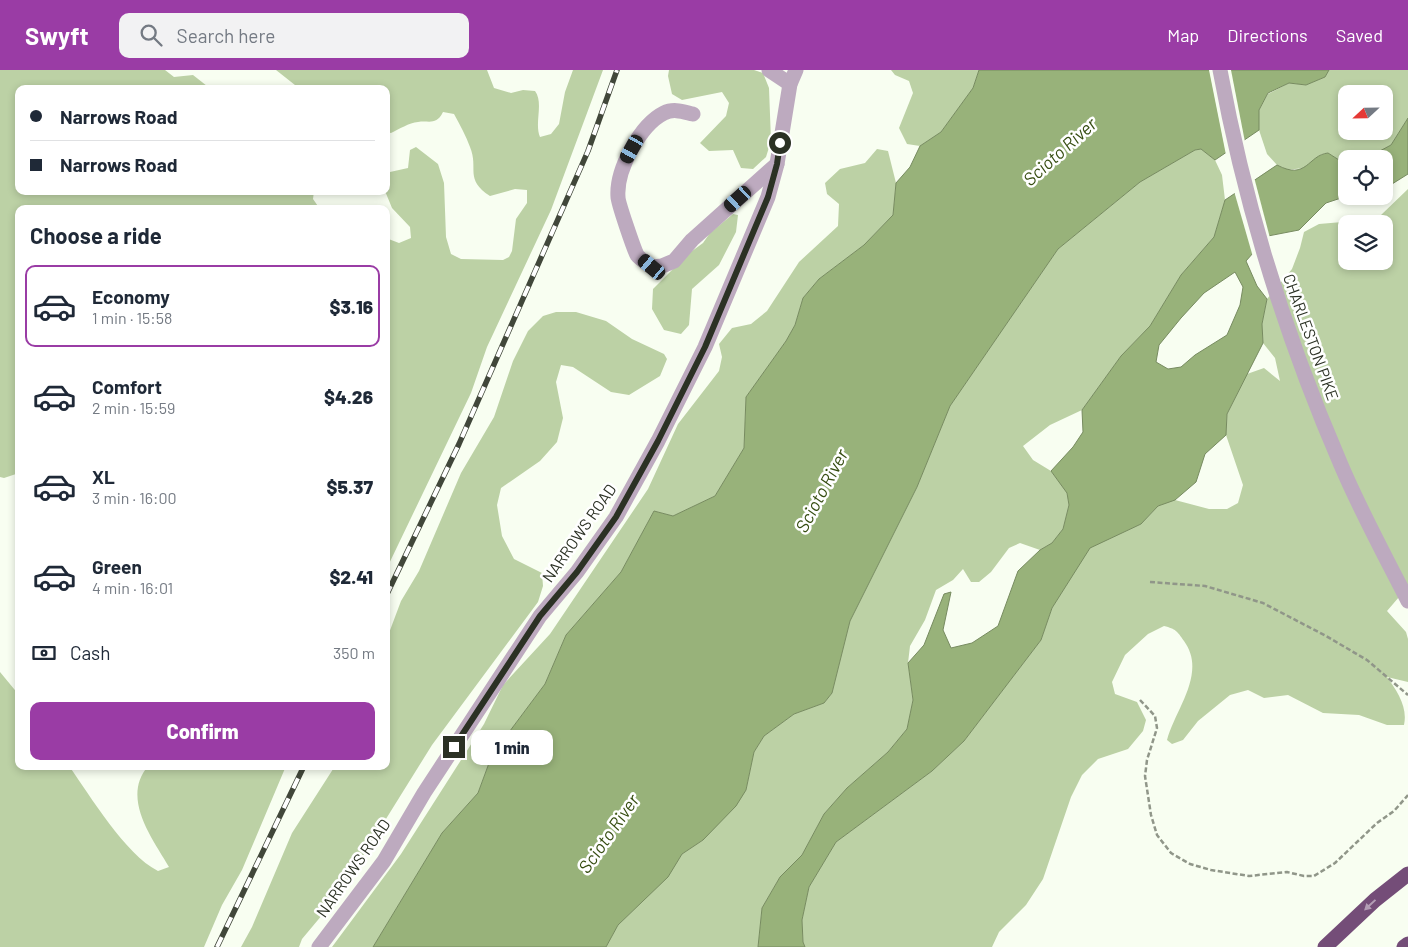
<!DOCTYPE html>
<meta charset="utf-8">
<style>
body{margin:0;font-family:Barlow,sans-serif;background:#f2f2f3;color:#1f2937;height:100vh;display:flex;flex-direction:column;font-size:19px;white-space:nowrap}
*{box-sizing:border-box;margin:0}
p{font-size:16px;color:#747a83}
.icon{flex:none;width:28px;height:28px;fill:none;stroke:currentColor;stroke-width:2;stroke-linecap:round;stroke-linejoin:round}
.map{position:relative;flex:1;overflow:hidden}
.sheet{position:absolute;left:15px;top:135px;width:375px;height:565px;display:flex;flex-direction:column;background:#fff;border-radius:10px;box-shadow:0 2px 8px #0003}
.sheet>*{flex:none}
.banner{position:absolute;left:15px;top:15px;width:375px;height:110px;border-radius:10px;box-shadow:0 2px 8px #0003;display:grid;align-content:center;height:110px;padding:0 15px;background:#fff}
.needle{width:32px;rotate:248deg}
.fabs{position:absolute;left:1338px;top:15px;display:grid;gap:10px}
.fabs a{display:grid;place-items:center;width:55px;height:55px;border-radius:10px;background:#fff;box-shadow:0 2px 8px #0003;font-size:25px}
.end{position:absolute;width:22px;height:22px;margin:-11px;border:6px solid #2b3124;background:#fff;box-shadow:0 0 0 2px #fff}
.from{border-radius:50%}
.bubble{position:absolute;height:35px;border-radius:10px;background:#fff;box-shadow:0 2px 8px #0003;font-size:16px;font-weight:800;line-height:35px;text-align:center}
.car{position:absolute;width:15px;height:30px;margin:-15px -8px;border-radius:6px;box-shadow:0 0 4px 1px #0007;background:linear-gradient(#222 24%,#8ab4d8 0 40%,#222 0 76%,#8ab4d8 0 86%,#222 0)}
.banner b{display:flex;align-items:center;gap:18px;height:48px;font-size:19px}
.banner b+b{border-top:1px solid #e0e1e3}
.banner i{width:12px;height:12px;background:#1f2937}
ul{padding:0;list-style:none}
li{display:flex;align-items:center;gap:15px;height:82px;margin:0 10px 8px;padding:0 5px;border:2px solid transparent;border-radius:10px}
li div{flex:1}
li b{display:block;font-size:19px}
li em{font-style:normal;font-weight:800}
li.selected{border-color:#9a3ca5}
li>.icon{width:45px;height:45px;stroke-width:1.5}
h2{padding:0 15px;font-size:22px;line-height:60px}
.pay{display:flex;align-items:center;gap:12px;height:55px;padding:0 15px;font-size:19px}
.pay p{margin-inline-start:auto}
.cta{display:flex;gap:10px;margin-top:auto;padding:10px 15px}
.cta a{flex:1;height:58px;border-radius:10px;background:#9a3ca5;color:#fff;font-size:20px;font-weight:800;line-height:58px;text-align:center}
header{display:flex;align-items:center;gap:30px;box-sizing:border-box;height:70px;padding:0 25px;background:#9a3ca5;color:#fff}
header strong{font-size:24px}
nav{display:flex;gap:28px;margin-inline-start:auto;font-size:18px}
.search{width:350px;height:45px;background:#f2f2f3;display:flex;align-items:center;gap:12px;box-sizing:border-box;padding:0 18px;border-radius:10px;color:#747a83;font-size:19px}
.map>svg:first-child{display:block}
</style>
<header>
<strong>Swyft</strong>
<div class="search"><svg class="icon" aria-label="search" viewBox="0 0 24 24"><circle cx="10" cy="10" r="6"/><path d="M15 15l6 6"/></svg>Search here</div>
<nav><a>Map</a><a>Directions</a><a>Saved</a></nav>
</header>
<div class="map">
<svg width="1408" height="877" viewBox="0 0 1408 877">
<rect width="100%" height="100%" fill="#f8fef1"/>
<g fill="#bcd1a5" fill-rule="evenodd">
<path d="M0,0H165L174,7L193,5L207,16L214,19H19V121H314L313,129L320,139H19V403L4,408L0,407Z"/>
<path d="M276,0H487L494,18L511,23L523,20L535,21C544,33 534,53 540,67L551,64L559,54L565,22L573,0H603L551,140L487,277L471,323L386,500V168L399,173L411,168L410,157L392,138L385,121H386V112L390,102L408,98L410,80L416,77L438,94L444,113L446,167L451,184L461,189L503,190L509,187L512,181L516,149L527,133V120L515,119L490,126C464,109 479,99 470,77C466,66 460,55 454,44L443,42C436,56 429,50 418,52C409,53 399,59 391,63L386,62V19H300Z"/>
<path d="M669,0H754L763,3L769,18L771,71L766,87L753,99L741,98L733,80L709,81L700,73L726,46L729,33L722,22L682,30L672,24L668,6Z"/>
<path d="M891,0H979L973,18L941,62L920,76L907,74L899,58L913,23L909,11L895,5Z"/>
<path d="M1329,0H1408V48L1391,75L1365,89H1346V91L1339,90L1328,83L1322,84L1304,98L1286,100L1277,95L1267,84L1259,60V40L1268,24L1289,13L1306,15L1325,7ZM1346,24H1384V61H1346Z"/>
<path d="M877,79L888,81L896,113L893,145L864,175L819,209L803,228L795,255L786,271L746,327L744,378L715,426L673,446L654,441L621,502L566,565L545,614L492,685L478,723L442,763L373,877H332L401,784L484,654L503,615L550,564L648,419L678,354L719,301L722,287L719,274L732,258L751,254L767,241L799,192L838,156L839,134L827,124L825,113L840,99L865,93Z"/>
<path d="M1201,79L1215,90L1222,105L1225,130L1214,167L1181,205L1150,256L1121,286L1082,340L1050,355L1023,376L1033,390L1051,401L1067,422L1069,435L1063,459L1052,473L1040,480L1020,473L1009,478L991,502L979,512H971L963,499L953,510L936,520L925,550L910,576L908,593L913,630L907,659L888,682L847,718L824,744L802,785L780,807L762,838L758,877H606L618,855L667,807L682,784L703,770L746,720L754,682L764,666L794,644L824,633L832,623L850,551L917,417L950,336L1058,179L1140,112L1195,80Z"/>
<path d="M1408,119V524L1399,527L1387,541L1406,562L1408,569V612L1387,607C1397,621 1408,637 1404,655H1387L1359,645L1323,643L1288,625L1264,628L1248,620L1230,625L1198,651L1183,670L1172,674L1167,670C1176,638 1207,603 1184,571C1177,561 1176,559 1164,556L1148,564L1125,585L1112,612L1115,624L1137,632L1146,650L1143,661L1128,679L1098,689L1082,705L1071,727L1043,809L1026,835L999,862L992,877H805L803,872L802,850L809,817L836,772L932,701L964,671L1041,570L1052,538L1090,477L1141,454L1158,436L1170,431L1175,430L1209,439H1227L1238,433L1243,415L1226,365L1227,344L1247,304L1264,298L1280,311L1275,288L1263,273L1262,254L1267,229L1292,199L1300,178L1304,162L1319,154L1354,151L1381,145ZM1346,154H1384V191H1346Z"/>
<path d="M733,144L738,145L736,162L719,195L692,219L689,255L681,264L664,260L652,239L653,219L688,184L703,173L710,163Z"/>
<path d="M556,242H576L606,251L632,269L664,284L667,289L660,306L629,325L611,322L573,297L561,295L556,312L563,348L557,372L540,391L501,418L497,435L502,466L514,489L542,503L543,516L538,532L432,675L338,826L302,869L299,877H241L252,857L292,763L335,696H386V571L401,531L419,501L461,403L494,347L513,291L528,261L543,246Z"/>
<path d="M0,602L19,625V696H69C91,727 125,784 158,801L169,797C152,768 121,728 148,696H286L242,800L222,835L204,877H0Z"/>
</g>
<g fill="#98b27a" stroke="#778b60" fill-rule="evenodd">
<path d="M979,0H1329L1325,7L1306,15L1289,13L1268,23L1259,40V60L1215,90L1201,79L1195,80L1140,112L1058,179L950,336L917,417L850,551L832,623L824,633L794,644L764,666L754,682L746,720L736,736L703,770L682,784L668,807L618,855L606,877H373L442,763L478,723L492,685L545,614L566,565L621,502L654,441L673,446L715,426L744,378L746,327L786,271L795,255L803,228L819,209L864,175L893,145L896,113L910,97L920,76L941,62L973,18Z"/>
<path d="M1408,48V104L1384,119V89H1365L1391,75Z"/>
<path d="M1328,83L1339,90L1346,91L1347,126L1326,133L1299,160L1268,166L1246,191L1257,216L1267,229L1262,254L1263,273L1227,344L1226,365L1205,384L1196,412L1175,430L1158,436L1141,454L1090,478L1052,538L1041,570L964,671L932,701L836,772L809,817L802,850L803,872L805,877H758L762,838L780,807L802,785L824,744L847,718L888,682L907,659L913,630L908,593L924,575L944,524L951,522L943,560L951,578L972,573L998,556L1018,501L1040,480L1052,473L1063,459L1069,435L1067,423L1051,401L1073,377L1083,362L1082,340L1121,286L1150,256L1181,205L1214,167L1225,130L1277,95C1307,111 1308,85 1328,83ZM1235,202L1243,217L1240,235L1227,265L1195,285L1181,297L1168,299L1156,292L1159,275L1181,248L1204,223Z"/>
</g>
<g fill="#f8fef1">
<path d="M1209,0H1231L1245,72L1226,85Z"/>
<path d="M1254,107L1270,168L1253,187L1234,121Z"/>
</g>
<g fill="none" stroke-linecap="round" stroke-linejoin="round">
<g stroke="#909689" stroke-width="2.5" stroke-dasharray="5 2.5" stroke-linecap="butt">
<path d="M1150,512L1205,516L1263,533L1326,566L1367,590L1408,625"/>
<path d="M1140,630L1155,646L1157,658L1147,690L1145,706L1151,745L1157,765L1171,783L1190,794L1211,800L1249,806L1287,802L1304,806H1314L1335,793L1377,753L1394,741L1408,725"/>
</g>
<g stroke="#bdaabf" stroke-width="15">
<path d="M769,0L790,14"/>
<path d="M1220,0C1245,136 1286,268 1341,395C1361,442 1385,486 1408,531"/>
<path d="M693,44C684,42 674,38 664,43C640,55 616,100 618,127C618,133 634,179 637,185C640,189 647,193 652,197L662,196L674,191L692,170L777,94"/>
<path d="M319,877L384,791L424,723L540,546L577,502L616,447L658,371L705,277L768,127L777,94L790,14L796,0"/>
</g>
<g stroke="#744d78" stroke-width="15">
<path d="M1325,877L1375,830L1408,804"/>
<path d="M1404,877L1408,874"/>
</g>
<defs>
<g id="rail">
<path d="M386,526L459,374L588,81L617,0"/>
<path d="M217,877L304,696"/>
</g>
</defs>
<use href="#rail" stroke="#41473a" stroke-width="5.5"/>
<use href="#rail" stroke="#fff" stroke-width="4" stroke-dasharray="11" stroke-linecap="butt"/>
</g>
<defs><path id="oneway-solid" d="M-6-.8H1V-3.2L6.5 0L1 3.2V.8H-6Z" transform="scale(1.25)"/></defs>
<use fill="#b39db5" href="#oneway-solid" transform="translate(1370 835) rotate(137)"/>
<g fill="none" stroke-linecap="round" stroke-linejoin="round">
<path stroke="#2b3124" stroke-width="6" d="M454,677L540,546L577,502L616,447L658,371L705,277L768,127L777,94L780,73"/>
</g>
<g text-anchor="middle" stroke-width="5" stroke-linejoin="round" paint-order="stroke">
<g font-size="16" fill="#2b3124" stroke="#fff">
<text transform="translate(1311 267) rotate(70)" y="6">CHARLESTON PIKE</text>
<text transform="translate(579 463) rotate(-55)" y="6">NARROWS ROAD</text>
<text transform="translate(353 798) rotate(-55)" y="6">NARROWS ROAD</text>
</g>
<g font-size="18" font-style="italic" fill="#364d11" stroke="#fff">
<text transform="translate(1060 82) rotate(-42)" y="6">Scioto River</text>
<text transform="translate(822 421) rotate(-62)" y="6">Scioto River</text>
<text transform="translate(609 764) rotate(-55)" y="6">Scioto River</text>
</g>
</g>
</svg>
<div class="fabs">
<a><svg class="needle" viewBox="-14 -14 28 28"><path d="M0-13l5 13h-10z" fill="#e53935"/><path d="M0 13l5-13h-10z" fill="#747a83"/></svg></a>
<a><svg class="icon" aria-label="locate" viewBox="0 0 24 24"><circle cx="12" cy="12" r="6"/><path d="M12 2v4M12 18v4M2 12h4M18 12h4"/></svg></a>
<a><svg class="icon" aria-label="layers" viewBox="0 0 24 24"><path d="M12 4l9 5-9 5-9-5zM3 14l9 5 9-5"/></svg></a>
</div>
<i class="end from" style="left:780px;top:73px"></i>
<i class="end" style="left:454px;top:677px"></i>
<div class="bubble" style="left:471px;top:660px;width:82px">1 min</div>
<i class="car" style="left:632px;top:79px;rotate:209deg"></i>
<i class="car" style="left:738px;top:129px;rotate:228deg"></i>
<i class="car" style="left:652px;top:197px;rotate:310deg"></i>
<div class="banner">
<b><i class="from"></i>Narrows Road</b>
<b><i></i>Narrows Road</b>
</div>
<section class="sheet">
<h2>Choose a ride</h2>
<ul>
<li class="selected"><svg class="icon" aria-label="car" viewBox="0 0 24 24"><path d="M5 17H2v-5l4-1 3-4h7l3 4 3 1v5h-3M9 17h6M6 11h13"/><circle cx="7" cy="17" r="2"/><circle cx="17" cy="17" r="2"/></svg><div><b>Economy</b><p>1 min · 15:58</p></div><em>$3.16</em></li>
<li><svg class="icon" aria-label="car" viewBox="0 0 24 24"><path d="M5 17H2v-5l4-1 3-4h7l3 4 3 1v5h-3M9 17h6M6 11h13"/><circle cx="7" cy="17" r="2"/><circle cx="17" cy="17" r="2"/></svg><div><b>Comfort</b><p>2 min · 15:59</p></div><em>$4.26</em></li>
<li><svg class="icon" aria-label="car" viewBox="0 0 24 24"><path d="M5 17H2v-5l4-1 3-4h7l3 4 3 1v5h-3M9 17h6M6 11h13"/><circle cx="7" cy="17" r="2"/><circle cx="17" cy="17" r="2"/></svg><div><b>XL</b><p>3 min · 16:00</p></div><em>$5.37</em></li>
<li><svg class="icon" aria-label="car" viewBox="0 0 24 24"><path d="M5 17H2v-5l4-1 3-4h7l3 4 3 1v5h-3M9 17h6M6 11h13"/><circle cx="7" cy="17" r="2"/><circle cx="17" cy="17" r="2"/></svg><div><b>Green</b><p>4 min · 16:01</p></div><em>$2.41</em></li>
</ul>
<div class="pay"><svg class="icon" aria-label="cash" viewBox="0 0 24 24"><path d="M3 7h18v10H3z"/><circle cx="12" cy="12" r="2"/></svg>Cash<p>350 m</p></div>
<div class="cta"><a>Confirm</a></div>
</section>
</div>
